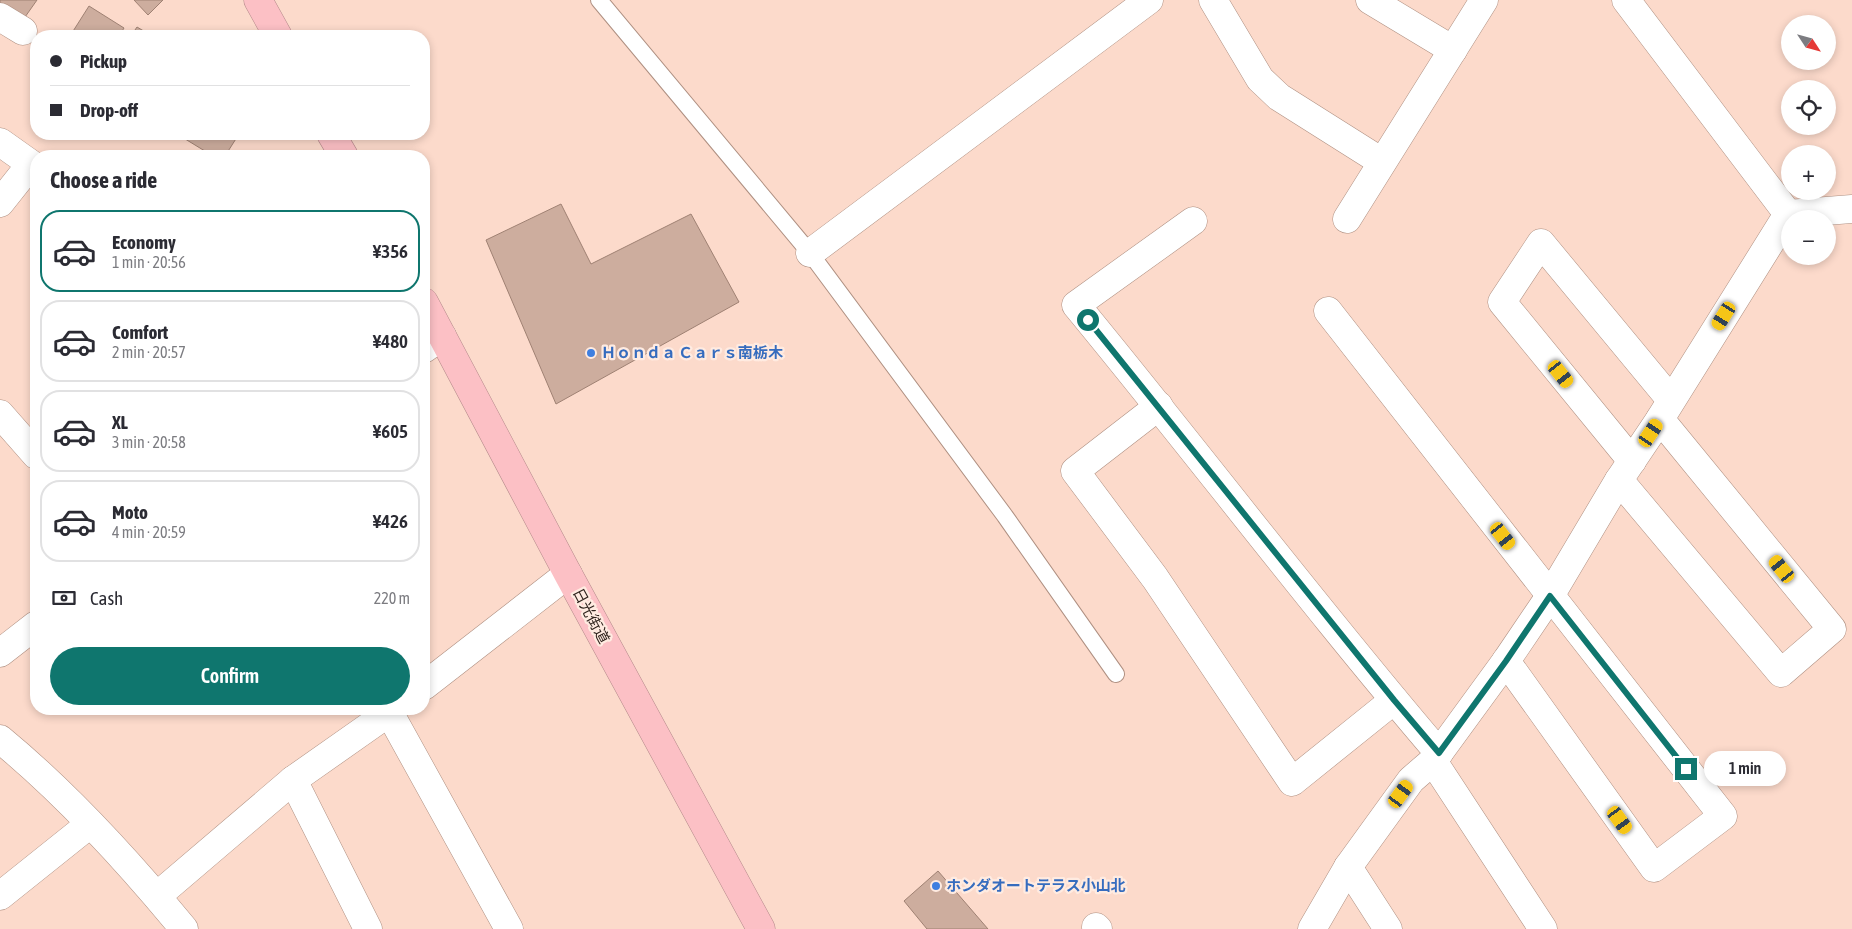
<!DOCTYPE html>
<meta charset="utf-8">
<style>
body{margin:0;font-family:"Asap Condensed","Noto Sans JP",sans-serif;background:#f7f7f7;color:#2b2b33;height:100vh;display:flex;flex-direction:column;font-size:19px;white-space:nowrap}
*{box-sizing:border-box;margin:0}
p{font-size:16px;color:#7c7c81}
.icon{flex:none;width:28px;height:28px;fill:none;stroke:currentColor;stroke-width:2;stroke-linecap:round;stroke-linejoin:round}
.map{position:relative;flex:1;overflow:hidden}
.side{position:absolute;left:30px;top:150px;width:400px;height:565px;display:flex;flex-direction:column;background:#fff;border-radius:20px;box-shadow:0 2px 8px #0003}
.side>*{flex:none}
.banner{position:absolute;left:30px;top:30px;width:400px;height:110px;border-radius:20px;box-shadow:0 2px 8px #0003;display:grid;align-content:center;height:110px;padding:0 20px;background:#fff}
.needle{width:32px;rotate:126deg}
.tools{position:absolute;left:1781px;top:15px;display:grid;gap:10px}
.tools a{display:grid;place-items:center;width:55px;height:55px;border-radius:50%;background:#fff;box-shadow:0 2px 8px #0003;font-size:25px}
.end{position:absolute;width:22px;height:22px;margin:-11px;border:6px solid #0f766e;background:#fff;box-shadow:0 0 0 2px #fff}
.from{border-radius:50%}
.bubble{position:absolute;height:35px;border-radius:18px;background:#fff;box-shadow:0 2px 8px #0003;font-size:16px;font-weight:600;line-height:35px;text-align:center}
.car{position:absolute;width:15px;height:30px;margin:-15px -8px;border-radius:6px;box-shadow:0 0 4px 1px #0007;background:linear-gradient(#f5c518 24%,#345 0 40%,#f5c518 0 76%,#345 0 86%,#f5c518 0)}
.banner b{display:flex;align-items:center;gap:18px;height:48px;font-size:19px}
.banner b+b{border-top:1px solid #e1e1e2}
.banner i{width:12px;height:12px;background:#2b2b33}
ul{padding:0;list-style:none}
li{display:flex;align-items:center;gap:15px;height:82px;margin:0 10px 8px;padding:0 10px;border:2px solid #e1e1e2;border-radius:20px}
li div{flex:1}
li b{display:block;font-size:19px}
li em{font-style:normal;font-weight:600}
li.current{border-color:#0f766e}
li>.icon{width:45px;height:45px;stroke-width:1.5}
h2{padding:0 20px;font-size:22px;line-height:60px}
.pay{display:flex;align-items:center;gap:12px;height:55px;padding:0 20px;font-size:19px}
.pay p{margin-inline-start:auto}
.primary-button{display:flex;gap:10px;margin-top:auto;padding:10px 20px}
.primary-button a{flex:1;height:58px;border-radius:30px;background:#0f766e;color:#fff;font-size:20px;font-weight:600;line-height:58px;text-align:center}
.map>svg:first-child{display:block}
</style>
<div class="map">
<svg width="1852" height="929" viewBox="0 0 1852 929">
<rect width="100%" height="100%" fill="#fcdacb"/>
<g fill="#cdad9e" stroke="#9f8173">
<path d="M0,0H37L18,27L0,14Z"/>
<path d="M134,0H163L148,15Z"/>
<path d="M89,6L124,28L119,36H70Z"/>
<path d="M137,27L152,36H131Z"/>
<path d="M177,134H239L225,156H213Z"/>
<path d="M561,204L591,264L691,214L739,302L556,404L486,240Z"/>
<path d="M938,871L988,929H927L904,901Z"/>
</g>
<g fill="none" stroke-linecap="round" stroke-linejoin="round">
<defs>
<path id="lane" d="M599,0L810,253L1005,516L1116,674"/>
<g id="street">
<path d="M1213,0L1260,79L1279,97L1382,162"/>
<path d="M1370,0L1453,50"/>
<path d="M1626,0L1788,214"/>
<path d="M0,17L23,31"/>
<path d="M0,142L31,164L0,203"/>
<path d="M1788,214L1852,209"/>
<path d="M1347,219L1484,0"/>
<path d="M1193,221L1076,305C1198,453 1314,607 1439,753"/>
<path d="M810,253L1149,0"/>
<path d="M1328,311L1723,816L1654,868L1506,661"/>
<path d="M424,349L442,336"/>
<path d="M1159,406L1075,471L1155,578L1292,782L1394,700"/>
<path d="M0,414L36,455"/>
<path d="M1632,461L1502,302L1541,243L1671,400"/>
<path d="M1619,480L1781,673L1832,629L1660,419"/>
<path d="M0,653L36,625"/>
<path d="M424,686L568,574"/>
<path d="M389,712L509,929"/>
<path d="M0,739C68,795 128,861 184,929"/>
<path d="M1433,761L1543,929"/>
<path d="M293,780L368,929"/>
<path d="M1348,867L1388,929"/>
<path d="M0,896L90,824"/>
<path d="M157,896L293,780L394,709"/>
<path d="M1096,927L1098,929"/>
<path d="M1312,929L1348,867L1411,780L1433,761L1506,661L1550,596L1619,480L1660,419L1788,214"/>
</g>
<g id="highway">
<path d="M258,0L278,36"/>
<path d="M331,134L344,156"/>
<path d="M424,302L568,574L761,929"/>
</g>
</defs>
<use href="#lane" stroke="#af9082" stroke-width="18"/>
<use href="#street" stroke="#af9082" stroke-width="29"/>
<use href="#highway" stroke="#b4898a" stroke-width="29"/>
<use href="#lane" stroke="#fff" stroke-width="16"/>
<use href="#street" stroke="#fff" stroke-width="28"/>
<use href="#highway" stroke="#fcc0c5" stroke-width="28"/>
</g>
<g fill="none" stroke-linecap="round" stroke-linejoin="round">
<path stroke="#0f766e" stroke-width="6" d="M1088,320L1394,700L1439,753L1506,661L1550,596L1686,769"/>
</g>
<g fill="#3f7fe0" stroke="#ffebe1" stroke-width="2">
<circle cx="591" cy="353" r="5"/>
<circle cx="936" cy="886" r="5"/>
</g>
<g text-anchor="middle" stroke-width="4.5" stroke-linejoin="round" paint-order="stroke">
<g font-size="15" font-weight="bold" fill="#366cbe" stroke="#ffebe1" text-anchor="start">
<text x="601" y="358">Ｈｏｎｄａ Ｃａｒｓ南栃木</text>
<text x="946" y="891">ホンダオートテラス小山北</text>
</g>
<g font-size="15" fill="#2f231d" stroke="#ffebe1">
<text transform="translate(591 616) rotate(62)" y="5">日光街道</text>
</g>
</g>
</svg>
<div class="tools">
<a><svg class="needle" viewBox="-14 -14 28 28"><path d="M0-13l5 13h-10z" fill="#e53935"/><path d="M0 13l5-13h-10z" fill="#7c7c81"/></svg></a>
<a><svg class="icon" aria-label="locate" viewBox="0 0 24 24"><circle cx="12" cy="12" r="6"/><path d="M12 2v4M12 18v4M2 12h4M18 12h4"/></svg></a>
<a>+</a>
<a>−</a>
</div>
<i class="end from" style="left:1088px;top:320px"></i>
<i class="end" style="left:1686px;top:769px"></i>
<div class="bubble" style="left:1704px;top:751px;width:82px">1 min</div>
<i class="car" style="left:1724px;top:316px;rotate:212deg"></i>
<i class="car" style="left:1561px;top:374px;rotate:141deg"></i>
<i class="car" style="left:1651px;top:433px;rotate:34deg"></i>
<i class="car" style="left:1503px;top:536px;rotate:142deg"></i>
<i class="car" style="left:1782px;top:569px;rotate:321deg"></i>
<i class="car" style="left:1401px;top:794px;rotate:36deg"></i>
<i class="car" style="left:1620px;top:820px;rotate:144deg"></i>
<div class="banner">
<b><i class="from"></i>Pickup</b>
<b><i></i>Drop-off</b>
</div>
<section class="side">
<h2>Choose a ride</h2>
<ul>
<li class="current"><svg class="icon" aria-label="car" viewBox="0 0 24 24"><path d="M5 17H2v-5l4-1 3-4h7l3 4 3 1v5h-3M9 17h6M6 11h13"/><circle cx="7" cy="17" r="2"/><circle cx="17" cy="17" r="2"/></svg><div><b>Economy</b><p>1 min · 20:56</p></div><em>¥356</em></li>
<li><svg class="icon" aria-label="car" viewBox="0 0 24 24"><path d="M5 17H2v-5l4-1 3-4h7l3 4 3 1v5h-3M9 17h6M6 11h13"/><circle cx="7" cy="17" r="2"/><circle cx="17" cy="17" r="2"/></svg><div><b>Comfort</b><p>2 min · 20:57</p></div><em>¥480</em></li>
<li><svg class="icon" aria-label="car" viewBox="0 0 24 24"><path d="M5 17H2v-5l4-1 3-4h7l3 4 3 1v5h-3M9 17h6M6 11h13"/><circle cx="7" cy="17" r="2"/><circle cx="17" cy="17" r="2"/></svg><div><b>XL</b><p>3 min · 20:58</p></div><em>¥605</em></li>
<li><svg class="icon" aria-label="car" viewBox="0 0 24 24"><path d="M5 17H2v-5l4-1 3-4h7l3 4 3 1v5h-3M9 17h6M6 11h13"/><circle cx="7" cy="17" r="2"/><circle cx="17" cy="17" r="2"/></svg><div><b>Moto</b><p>4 min · 20:59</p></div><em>¥426</em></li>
</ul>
<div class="pay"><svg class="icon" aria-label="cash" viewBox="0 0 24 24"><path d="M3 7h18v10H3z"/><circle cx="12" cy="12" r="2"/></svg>Cash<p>220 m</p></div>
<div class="primary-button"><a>Confirm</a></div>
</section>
</div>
